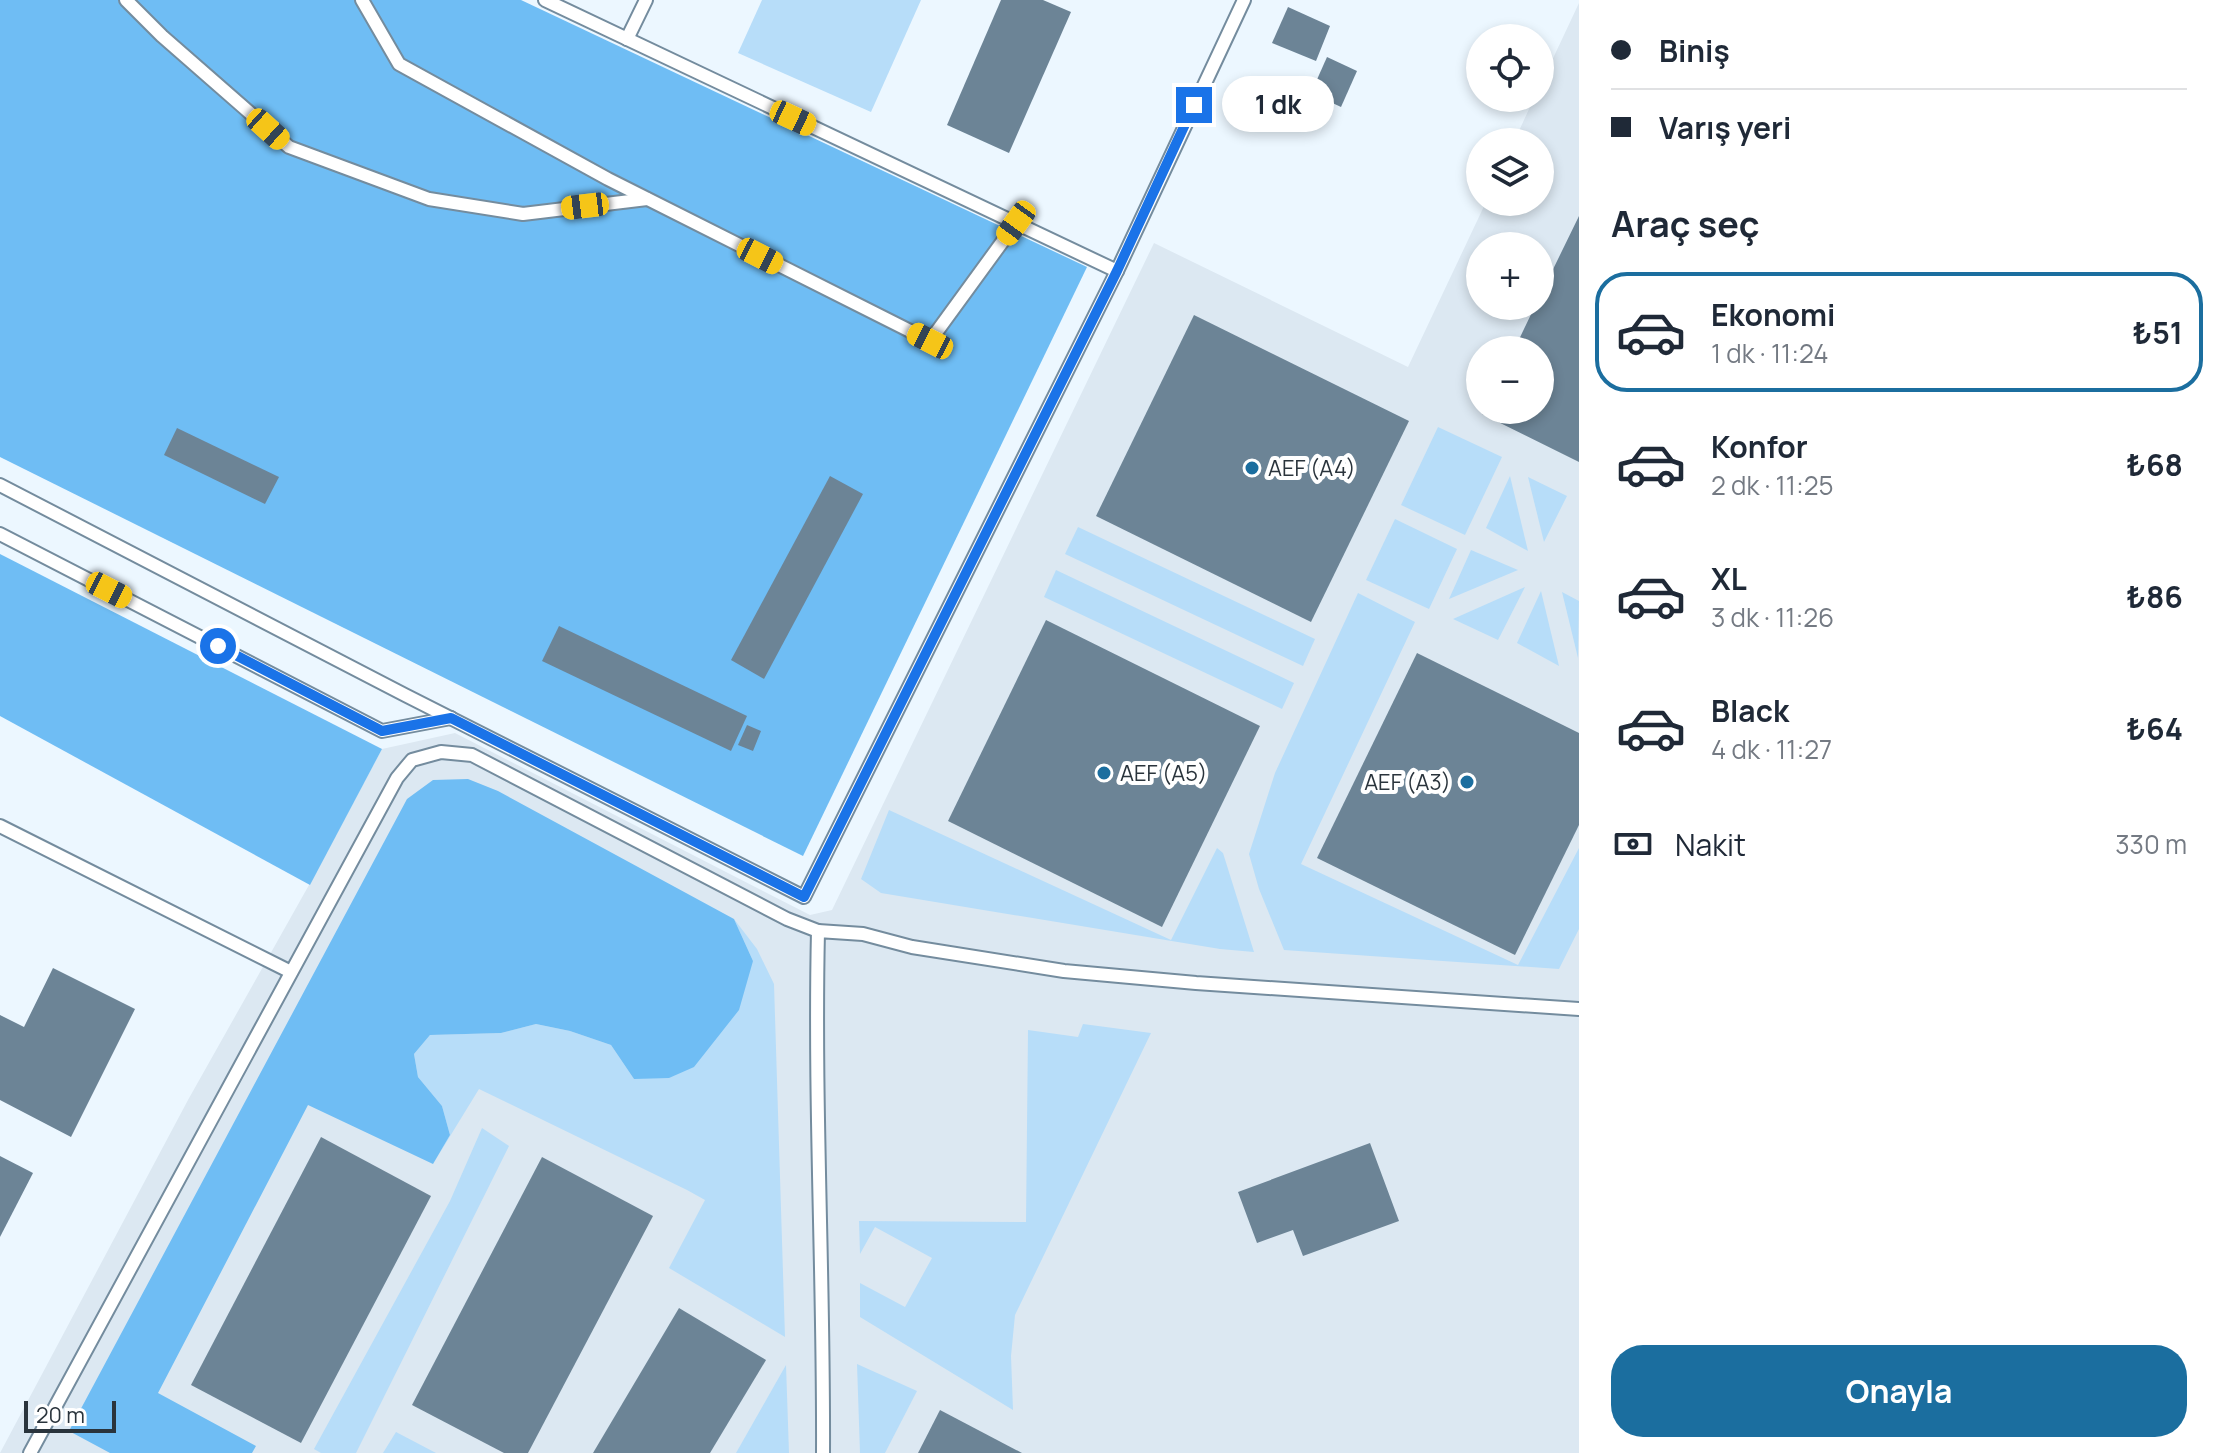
<!DOCTYPE html>
<html lang="tr">
<meta charset="utf-8">
<style>
body{margin:0;font-family:Manrope,sans-serif;background:#f6f6f7;color:#1f2937;height:100vh;display:flex;flex-direction:column;font-size:30px;white-space:nowrap}
*{box-sizing:border-box;margin:0}
p{font-size:26px;color:#747a83}
.icon{flex:none;width:44px;height:44px;fill:none;stroke:currentColor;stroke-width:2;stroke-linecap:round;stroke-linejoin:round}
.map{position:relative;flex:1;overflow:hidden}
.details{display:flex;flex-direction:column;background:#fff;width:640px}
.details>*{flex:none}
.banner{display:grid;align-content:center;height:176px;padding:0 32px;background:#fff}
.tools{position:absolute;left:1466px;top:24px;display:grid;gap:16px}
.tools a{display:grid;place-items:center;width:88px;height:88px;border-radius:50%;background:#fff;box-shadow:0 4px 12px #0003;font-size:40px}
.scale{position:absolute;left:24px;bottom:20px;width:92px;box-sizing:border-box;padding-left:8px;border:4px solid #2a343c;border-top:0;font-size:22px;line-height:28px;white-space:nowrap;color:#2a343c;-webkit-text-stroke:6px #fff;paint-order:stroke}
.end{position:absolute;width:36px;height:36px;margin:-18px;border:10px solid #1a73e8;background:#fff;box-shadow:0 0 0 4px #fff}
.from{border-radius:50%}
.bubble{position:absolute;height:56px;border-radius:28px;background:#fff;box-shadow:0 4px 12px #0003;font-size:26px;font-weight:700;line-height:56px;text-align:center}
.car{position:absolute;width:24px;height:48px;margin:-24px -12px;border-radius:10px;box-shadow:0 0 6px 2px #0007;background:linear-gradient(#f5c518 24%,#345 0 40%,#f5c518 0 76%,#345 0 86%,#f5c518 0)}
.banner b{display:flex;align-items:center;gap:28px;height:76px;font-size:30px}
.banner b+b{border-top:2px solid #e0e1e3}
.banner i{width:20px;height:20px;background:#1f2937}
ul{padding:0;list-style:none}
li{display:flex;align-items:center;gap:24px;height:120px;margin:0 16px 12px;padding:0 16px;border:4px solid transparent;border-radius:32px}
li div{flex:1}
li b{display:block;font-size:30px}
li em{font-style:normal;font-weight:700}
li.current{border-color:#1b6e9f}
li>.icon{width:72px;height:72px;stroke-width:1.5}
h2{padding:0 32px;font-size:36px;line-height:96px}
.pay{display:flex;align-items:center;gap:20px;height:88px;padding:0 32px;font-size:30px}
.pay p{margin-inline-start:auto}
.button{display:flex;gap:16px;margin-top:auto;padding:16px 32px}
.button a{flex:1;height:92px;border-radius:32px;background:#1b6e9f;color:#fff;font-size:32px;font-weight:700;line-height:92px;text-align:center}
main{display:flex;flex:1;min-height:0}
.map>svg:first-child{display:block}
</style>
<main>
<div class="map">
<svg width="1579" height="1453" viewBox="0 0 1579 1453">
<rect width="100%" height="100%" fill="#ecf7ff"/>
<path fill="#dce8f2" fill-rule="evenodd" d="M1579,3V1453H0L188,1100L309,885L382,749L455,733L810,915L832,910L1154,243L1408,367L1486,202H1540V142H1514L1534,98H1540V86ZM1480,246H1540V306H1480ZM1480,350H1540V410H1480Z"/>
<g fill="#b7ddf9">
<path d="M762,0H921L871,112L738,53Z"/>
<path d="M1438,427L1502,457L1465,535L1401,505Z"/>
<path d="M1510,476L1528,551L1486,528Z"/>
<path d="M1528,477L1567,496L1544,542Z"/>
<path d="M1395,519L1457,549L1429,609L1366,580Z"/>
<path d="M1078,527L1315,639L1303,666L1065,554Z"/>
<path d="M1471,550L1518,570L1449,599Z"/>
<path d="M1056,570L1294,683L1282,709L1044,597Z"/>
<path d="M1525,587L1498,640L1453,619Z"/>
<path d="M1541,591L1559,666L1517,643Z"/>
<path d="M1562,592L1579,601L1578,658Z"/>
<path d="M1358,593L1415,622L1301,864L1518,965L1579,848V929L1559,969L1284,950L1259,889L1249,854L1275,773Z"/>
<path d="M889,810L1171,940L1217,848L1223,853L1254,952L1220,949L881,893L861,879Z"/>
<path d="M734,919L757,949L774,984L785,1337L669,1268L705,1200L687,1190L479,1089L433,1164L450,1135L442,1106L418,1077L414,1054L430,1035L501,1033L536,1024L570,1031L611,1045L634,1079L753,961Z"/>
<path d="M1083,1024L1151,1033L1015,1315L1011,1356L1013,1410L860,1317V1283L905,1307L932,1258L875,1227L860,1254L859,1221L1026,1222L1028,1030L1078,1037Z"/>
<path d="M482,1128L509,1146L356,1453H321L314,1449L450,1201Z"/>
<path d="M857,1364L917,1391L885,1453H860Z"/>
<path d="M786,1365L789,1453H736Z"/>
<path d="M396,1432L436,1453H383Z"/>
</g>
<g fill="#6fbdf4">
<path d="M0,0H521L1087,267L803,856L0,457Z"/>
<path d="M0,554L382,749L310,885L0,716Z"/>
<path d="M468,779L498,791L734,919L753,961L739,1010L694,1067L669,1078L634,1079L611,1045L570,1031L536,1024L501,1033L430,1035L414,1054L418,1077L442,1106L450,1135L433,1164L308,1105L158,1393L256,1446L252,1453H110L69,1431L407,799L433,780Z"/>
</g>
<g fill="#6c8496">
<path d="M1001,0H1043L1071,12L1009,153L947,125Z"/>
<path d="M1288,7L1330,26L1316,61L1272,43Z"/>
<path d="M1327,57L1357,71L1341,107L1311,93Z"/>
<path d="M1579,216V462L1482,414L1484,410H1540V350H1514L1535,306H1540V296Z"/>
<path d="M1194,315L1409,421L1311,622L1096,516Z"/>
<path d="M177,428L279,477L265,504L164,455Z"/>
<path d="M830,476L863,494L764,679L731,660Z"/>
<path d="M1046,620L1260,726L1162,927L948,821Z"/>
<path d="M559,626L747,716L731,751L542,661Z"/>
<path d="M1417,653L1579,733V825L1515,955L1317,858Z"/>
<path d="M747,725L761,731L753,751L738,745Z"/>
<path d="M53,968L135,1009L71,1137L0,1100V1015L24,1027Z"/>
<path d="M321,1137L431,1196L301,1443L191,1385Z"/>
<path d="M1370,1143L1399,1221L1303,1256L1293,1230L1257,1243L1238,1192Z"/>
<path d="M0,1156L33,1173L0,1237Z"/>
<path d="M542,1157L653,1216L528,1453H504L412,1405Z"/>
<path d="M679,1308L766,1360L710,1453H593Z"/>
<path d="M940,1410L1022,1453H918Z"/>
</g>
<g fill="none" stroke-linecap="round" stroke-linejoin="round">
<defs>
<g id="service">
<path d="M126,0L162,36L289,147L429,199L523,214L647,199"/>
<path d="M362,0L399,64L608,179L930,341L1016,223"/>
<path d="M545,0L1117,271"/>
<path d="M627,39L646,0"/>
<path d="M0,485L405,695L804,897L1117,271L1244,0"/>
<path d="M0,534L382,731L451,718"/>
<path d="M0,826L291,972"/>
<path d="M30,1453L397,778L412,760L441,752L472,755L787,919L818,931"/>
<path d="M823,1453C824,1279 814,1105 818,931L863,934L912,947L1064,971L1196,983L1579,1009"/>
</g>
</defs>
<use href="#service" stroke="#748c9e" stroke-width="16"/>
<use href="#service" stroke="#fff" stroke-width="12"/>
</g>
<g fill="none" stroke-linecap="round" stroke-linejoin="round">
<path stroke="#1a73e8" stroke-width="10" d="M218,646L382,731L451,718L804,897L1117,271L1194,105"/>
</g>
<g fill="#1b6e9f" stroke="#fff" stroke-width="3">
<circle cx="1252" cy="468" r="8"/>
<circle cx="1104" cy="773" r="8"/>
<circle cx="1467" cy="782" r="8"/>
</g>
<g text-anchor="middle" stroke-width="8" stroke-linejoin="round" paint-order="stroke">
<g font-size="22" fill="#2a343c" stroke="#fff" text-anchor="start">
<text x="1268" y="476">AEF (A4)</text>
<text x="1120" y="781">AEF (A5)</text>
<text x="1451" y="790" text-anchor="end">AEF (A3)</text>
</g>
</g>
</svg>
<div class="tools">
<a><svg class="icon" aria-label="locate" viewBox="0 0 24 24"><circle cx="12" cy="12" r="6"/><path d="M12 2v4M12 18v4M2 12h4M18 12h4"/></svg></a>
<a><svg class="icon" aria-label="layers" viewBox="0 0 24 24"><path d="M12 4l9 5-9 5-9-5zM3 14l9 5 9-5"/></svg></a>
<a>+</a>
<a>−</a>
</div>
<div class="scale">20 m</div>
<i class="end from" style="left:218px;top:646px"></i>
<i class="end" style="left:1194px;top:105px"></i>
<div class="bubble" style="left:1222px;top:76px;width:112px">1 dk</div>
<i class="car" style="left:793px;top:118px;rotate:115deg"></i>
<i class="car" style="left:268px;top:129px;rotate:132deg"></i>
<i class="car" style="left:585px;top:206px;rotate:263deg"></i>
<i class="car" style="left:1016px;top:223px;rotate:216deg"></i>
<i class="car" style="left:760px;top:256px;rotate:117deg"></i>
<i class="car" style="left:930px;top:341px;rotate:297deg"></i>
<i class="car" style="left:109px;top:590px;rotate:117deg"></i>
</div>
<section class="details">
<div class="banner">
<b><i class="from"></i>Biniş</b>
<b><i></i>Varış yeri</b>
</div>
<h2>Araç seç</h2>
<ul>
<li class="current"><svg class="icon" aria-label="car" viewBox="0 0 24 24"><path d="M5 17H2v-5l4-1 3-4h7l3 4 3 1v5h-3M9 17h6M6 11h13"/><circle cx="7" cy="17" r="2"/><circle cx="17" cy="17" r="2"/></svg><div><b>Ekonomi</b><p>1 dk · 11:24</p></div><em>₺51</em></li>
<li><svg class="icon" aria-label="car" viewBox="0 0 24 24"><path d="M5 17H2v-5l4-1 3-4h7l3 4 3 1v5h-3M9 17h6M6 11h13"/><circle cx="7" cy="17" r="2"/><circle cx="17" cy="17" r="2"/></svg><div><b>Konfor</b><p>2 dk · 11:25</p></div><em>₺68</em></li>
<li><svg class="icon" aria-label="car" viewBox="0 0 24 24"><path d="M5 17H2v-5l4-1 3-4h7l3 4 3 1v5h-3M9 17h6M6 11h13"/><circle cx="7" cy="17" r="2"/><circle cx="17" cy="17" r="2"/></svg><div><b>XL</b><p>3 dk · 11:26</p></div><em>₺86</em></li>
<li><svg class="icon" aria-label="car" viewBox="0 0 24 24"><path d="M5 17H2v-5l4-1 3-4h7l3 4 3 1v5h-3M9 17h6M6 11h13"/><circle cx="7" cy="17" r="2"/><circle cx="17" cy="17" r="2"/></svg><div><b>Black</b><p>4 dk · 11:27</p></div><em>₺64</em></li>
</ul>
<div class="pay"><svg class="icon" aria-label="cash" viewBox="0 0 24 24"><path d="M3 7h18v10H3z"/><circle cx="12" cy="12" r="2"/></svg>Nakit<p>330 m</p></div>
<div class="button"><a>Onayla</a></div>
</section>
</main>
